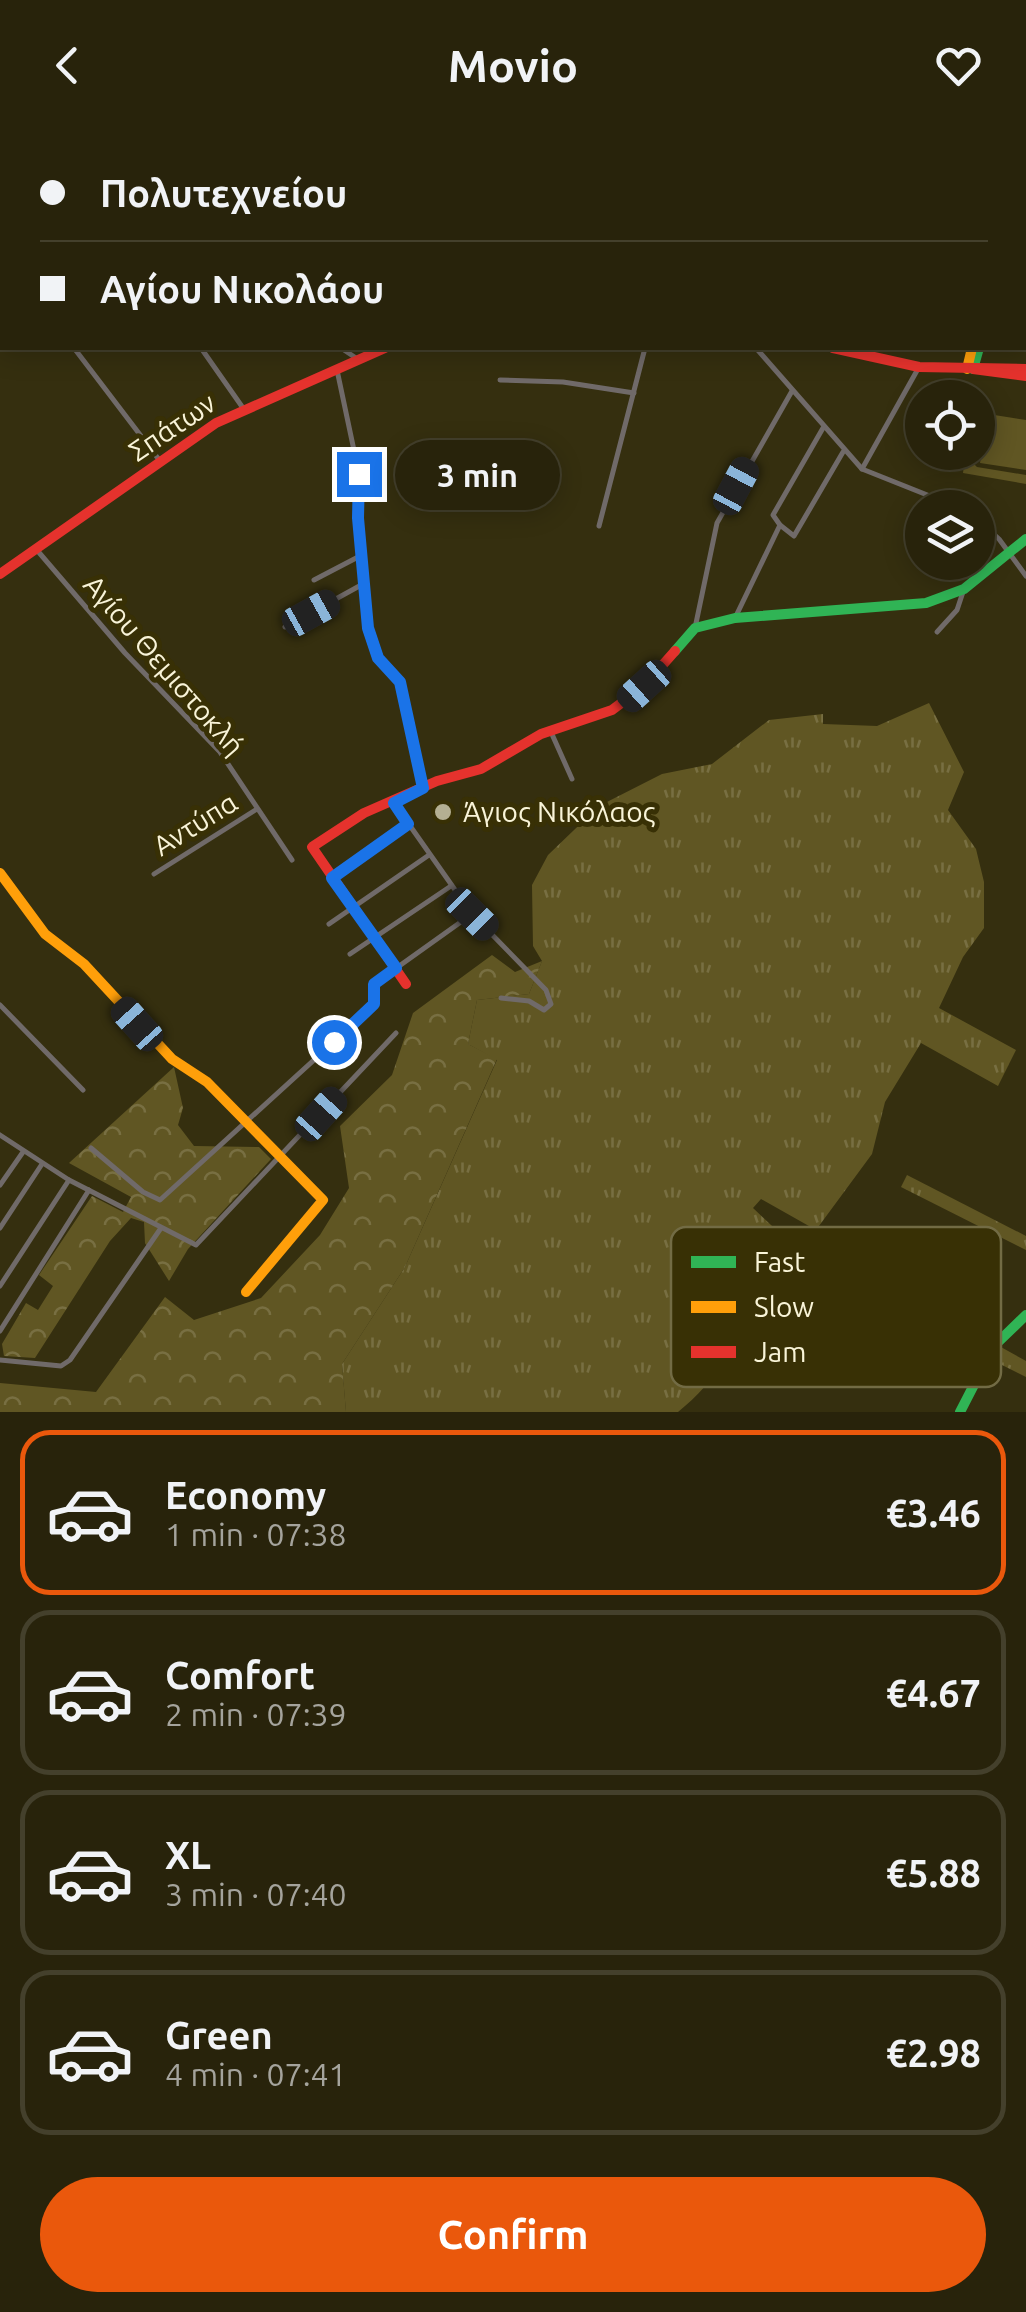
<!DOCTYPE html>
<meta charset="utf-8">
<style>
body{margin:0;font-family:Ubuntu,sans-serif;background:#342f19;color:#f1f3f6;height:100vh;display:flex;flex-direction:column;font-size:38px;white-space:nowrap}
*{box-sizing:border-box;margin:0}
p{font-size:32px;color:#a5a49d}
.icon{flex:none;width:55px;height:55px;fill:none;stroke:currentColor;stroke-width:2;stroke-linecap:round;stroke-linejoin:round}
.map{position:relative;height:1282px;overflow:hidden}
.details{display:flex;flex-direction:column;background:#28230b;flex:1}
.details>*{flex:none}
.top-card{position:absolute;left:0px;top:0px;width:1028px;height:220px;box-shadow:0 5px 25px #0003,0 0 0 2px #44402c;display:grid;align-content:center;height:220px;padding:0 40px;background:#28230b}
.fabs{position:absolute;left:905px;top:250px;display:grid;gap:20px}
.fabs a{display:grid;place-items:center;width:90px;height:90px;border-radius:50%;background:#28230b;box-shadow:0 5px 25px #0003,0 0 0 2px #44402c;font-size:50px}
.end{position:absolute;width:45px;height:45px;margin:-22px;border:12px solid #1a73e8;background:#fff;box-shadow:0 0 0 5px #fff}
.from{border-radius:50%}
.bubble{position:absolute;height:70px;border-radius:35px;background:#28230b;box-shadow:0 5px 25px #0003,0 0 0 2px #44402c;font-size:32px;font-weight:600;line-height:70px;text-align:center}
.car{position:absolute;width:30px;height:60px;margin:-30px -15px;border-radius:12px;box-shadow:0 0 8px 2px #0007;background:linear-gradient(#222 24%,#8ab4d8 0 40%,#222 0 76%,#8ab4d8 0 86%,#222 0)}
.top-card b{display:flex;align-items:center;gap:35px;height:95px;font-size:38px}
.top-card b+b{border-top:2px solid #44402c}
.top-card i{width:25px;height:25px;background:#f1f3f6}
ul{padding:18px 0 0;list-style:none}
li{display:flex;align-items:center;gap:30px;height:165px;margin:0 20px 15px;padding:0 20px;border:5px solid #44402c;border-radius:30px}
li div{flex:1}
li b{display:block;font-size:38px}
li em{font-style:normal;font-weight:600}
li.selected{border-color:#ea580c}
li>.icon{width:90px;height:90px;stroke-width:1.5}
.button{display:flex;gap:20px;margin-top:auto;padding:20px 40px}
.button a{flex:1;height:115px;border-radius:60px;background:#ea580c;color:#fff;font-size:40px;font-weight:600;line-height:115px;text-align:center}
header{display:flex;justify-content:space-between;align-items:center;height:130px;padding:0 40px;background:#28230b;font-size:45px;font-weight:600}
.map>svg:first-child{display:block}
</style>
<header><svg class="icon" aria-label="back" viewBox="0 0 24 24"><path d="M15 5l-7 7 7 7"/></svg>Movio<svg class="icon" aria-label="heart" viewBox="0 0 24 24"><path d="M12 20l-8-8c-3-5 5-10 8-4 3-6 11-1 8 4z"/></svg></header>
<div class="map">
<svg width="1026" height="1282" viewBox="0 0 1026 1282">
<defs>
<pattern id="grass-tufts" width="24" height="20" patternUnits="userSpaceOnUse" patternTransform="scale(2.5)"><rect width="24" height="20" fill="#605623"/><path d="M3 7l-1-3M5 7V3M7 7l1-3M15 17l-1-3M17 17v-4M19 17l1-3" fill="none" stroke="#786f42"/></pattern>
<pattern id="forest-crowns" width="20" height="18" patternUnits="userSpaceOnUse" patternTransform="scale(2.5)"><rect width="20" height="18" fill="#605623"/><path d="M2 6a3 3 0 1 1 6 0M12 15a3 3 0 1 1 6 0" fill="none" stroke="#786f42"/></pattern>
</defs>
<rect width="100%" height="100%" fill="#352f0f"/>
<g fill="url(#grass-tufts)">
<path d="M929,573L964,642L948,680L976,719L984,752V798L963,827L939,878L1016,920L998,956L921,913L885,972L872,1024L816,1100L761,1069L753,1078L790,1113C759,1174 732,1239 678,1282H346L342,1234L405,1137L497,930L468,914L477,870L529,864L542,831L533,816L532,755L548,725L599,676L662,644L712,634L769,590L823,584V594L877,596Z"/>
<path d="M907,1045L1026,1106V1120L901,1057Z"/>
<path d="M800,1104L1005,1207L999,1216L1026,1231V1247L984,1226L979,1236L867,1177L863,1182L854,1177L847,1183L970,1256L776,1152Z"/>
</g>
<g fill="url(#forest-crowns)">
<path d="M492,825L515,842L542,831L529,864L477,870L468,914L497,929L405,1137L342,1234L346,1282H0V1253L96,1262L165,1167L194,1190L261,1168L320,1105L349,1058L340,996L392,945L413,883Z"/>
<path d="M174,937L183,978L178,995L194,1016L259,1017L271,1029L188,1119L169,1151L145,1113L144,1092L131,1088L110,1111L35,1228L4,1226L2,1214L26,1173L38,1180L53,1156L39,1145L92,1066L123,1082L131,1067L69,1033Z"/>
</g>
<g fill="#605623">
<path d="M988,284L1026,290V340L980,333Z"/>
<path d="M955,323H963L977,337L1026,345V354L963,343L964,335Z"/>
</g>
<g fill="none" stroke-linecap="round" stroke-linejoin="round">
<g stroke="#706a69" stroke-width="5">
<path d="M365,2L366,0"/>
<path d="M0,3L2,5"/>
<path d="M0,124L2,126"/>
<path d="M1025,150H1026"/>
<path d="M74,218L160,331"/>
<path d="M201,218L243,278"/>
<path d="M341,218L356,228"/>
<path d="M756,218L862,339L960,378"/>
<path d="M337,240L359,344L358,388L368,498L378,528L400,552L423,657"/>
<path d="M500,250L563,252L634,263"/>
<path d="M862,339L919,237"/>
<path d="M978,390L999,409L1026,446"/>
<path d="M780,395L794,406L843,322"/>
<path d="M599,396L645,218"/>
<path d="M36,419L125,523L220,622L292,730"/>
<path d="M314,450L360,426"/>
<path d="M735,488L780,395L773,385L823,298"/>
<path d="M285,497L363,454"/>
<path d="M695,498L717,393L792,261"/>
<path d="M937,502L957,480L964,459"/>
<path d="M551,602L572,649"/>
<path d="M394,673L472,784L546,860L551,874L544,880L529,871L501,868"/>
<path d="M154,744L257,679"/>
<path d="M332,748L408,694"/>
<path d="M329,794L429,725"/>
<path d="M350,824L451,756"/>
<path d="M0,875L83,960"/>
<path d="M0,1005L69,1050L196,1115L396,903"/>
<path d="M91,1018L143,1062L160,1070L370,879L374,854L472,784"/>
<path d="M0,1055L23,1022"/>
<path d="M0,1098L42,1034"/>
<path d="M0,1156L69,1050"/>
<path d="M0,1201L89,1060"/>
<path d="M0,1230L61,1236L70,1230L161,1098"/>
</g>
<g stroke="#30b455" stroke-width="10">
<path d="M973,239L979,218"/>
<path d="M675,521L695,498L735,488L926,473L964,459L1026,409"/>
<path d="M960,1282L994,1216L1026,1185"/>
</g>
<g stroke="#ff9f0a" stroke-width="10">
<path d="M1025,32L1026,28"/>
<path d="M1025,50L1026,47"/>
<path d="M967,239L972,218"/>
<path d="M0,743L45,804L84,834L172,929L207,952L323,1070L246,1162"/>
</g>
<g stroke="#e5322d" stroke-width="10">
<path d="M1025,145H1026"/>
<path d="M833,218L919,237L1026,239"/>
<path d="M973,239L1026,246"/>
<path d="M0,444L216,293L385,218"/>
<path d="M406,854L312,717L364,683L437,651L481,639L541,604L612,580L644,556L675,521"/>
</g>
</g>
<g fill="none" stroke-linecap="round" stroke-linejoin="round">
<path stroke="#1a73e8" stroke-width="12" d="M334,912L374,874V854L396,838L332,748L408,694L394,673L423,658L400,552L378,528L368,498L358,388L359,344"/>
</g>
<circle fill="#b4af92" stroke="#383005" stroke-width="4" cx="443" cy="682" r="10"/>
<g text-anchor="middle" stroke-width="10" stroke-linejoin="round" paint-order="stroke">
<g font-size="28" fill="#f9f4d8" stroke="#383005">
<text transform="translate(172 297) rotate(-34)" y="10">Σπάτων</text>
<text transform="translate(164 535) rotate(49)" y="10">Αγίου Θεμιστοκλή</text>
<text transform="translate(195 694) rotate(-32)" y="10">Αντύπα</text>
</g>
<g font-size="28" fill="#f9f4d8" stroke="#383005" text-anchor="start">
<text x="463" y="692">Άγιος Νικόλαος</text>
</g>
</g>
<rect x="671" y="1097" width="330" height="160" rx="15" fill="#383005" stroke="#726b44" stroke-width="2.5"/>
<rect x="691" y="1126" width="45" height="12" fill="#30b455"/>
<rect x="691" y="1171" width="45" height="12" fill="#ff9f0a"/>
<rect x="691" y="1216" width="45" height="12" fill="#e5322d"/>
<g font-size="28" fill="#f9f4d8">
<text x="754" y="1142">Fast</text>
<text x="754" y="1187">Slow</text>
<text x="754" y="1232">Jam</text>
</g>
</svg>
<div class="fabs">
<a><svg class="icon" aria-label="locate" viewBox="0 0 24 24"><circle cx="12" cy="12" r="6"/><path d="M12 2v4M12 18v4M2 12h4M18 12h4"/></svg></a>
<a><svg class="icon" aria-label="layers" viewBox="0 0 24 24"><path d="M12 4l9 5-9 5-9-5zM3 14l9 5 9-5"/></svg></a>
</div>
<i class="end from" style="left:334px;top:912px"></i>
<i class="end" style="left:359px;top:344px"></i>
<div class="bubble" style="left:395px;top:310px;width:165px">3 min</div>
<i class="car" style="left:736px;top:356px;rotate:28deg"></i>
<i class="car" style="left:311px;top:483px;rotate:61deg"></i>
<i class="car" style="left:644px;top:556px;rotate:228deg"></i>
<i class="car" style="left:472px;top:784px;rotate:135deg"></i>
<i class="car" style="left:137px;top:894px;rotate:318deg"></i>
<i class="car" style="left:321px;top:984px;rotate:42deg"></i>
<div class="top-card">
<b><i class="from"></i>Πολυτεχνείου</b>
<b><i></i>Αγίου Νικολάου</b>
</div>
</div>
<section class="details">
<ul>
<li class="selected"><svg class="icon" aria-label="car" viewBox="0 0 24 24"><path d="M5 17H2v-5l4-1 3-4h7l3 4 3 1v5h-3M9 17h6M6 11h13"/><circle cx="7" cy="17" r="2"/><circle cx="17" cy="17" r="2"/></svg><div><b>Economy</b><p>1 min · 07:38</p></div><em>€3.46</em></li>
<li><svg class="icon" aria-label="car" viewBox="0 0 24 24"><path d="M5 17H2v-5l4-1 3-4h7l3 4 3 1v5h-3M9 17h6M6 11h13"/><circle cx="7" cy="17" r="2"/><circle cx="17" cy="17" r="2"/></svg><div><b>Comfort</b><p>2 min · 07:39</p></div><em>€4.67</em></li>
<li><svg class="icon" aria-label="car" viewBox="0 0 24 24"><path d="M5 17H2v-5l4-1 3-4h7l3 4 3 1v5h-3M9 17h6M6 11h13"/><circle cx="7" cy="17" r="2"/><circle cx="17" cy="17" r="2"/></svg><div><b>XL</b><p>3 min · 07:40</p></div><em>€5.88</em></li>
<li><svg class="icon" aria-label="car" viewBox="0 0 24 24"><path d="M5 17H2v-5l4-1 3-4h7l3 4 3 1v5h-3M9 17h6M6 11h13"/><circle cx="7" cy="17" r="2"/><circle cx="17" cy="17" r="2"/></svg><div><b>Green</b><p>4 min · 07:41</p></div><em>€2.98</em></li>
</ul>
<div class="button"><a>Confirm</a></div>
</section>
